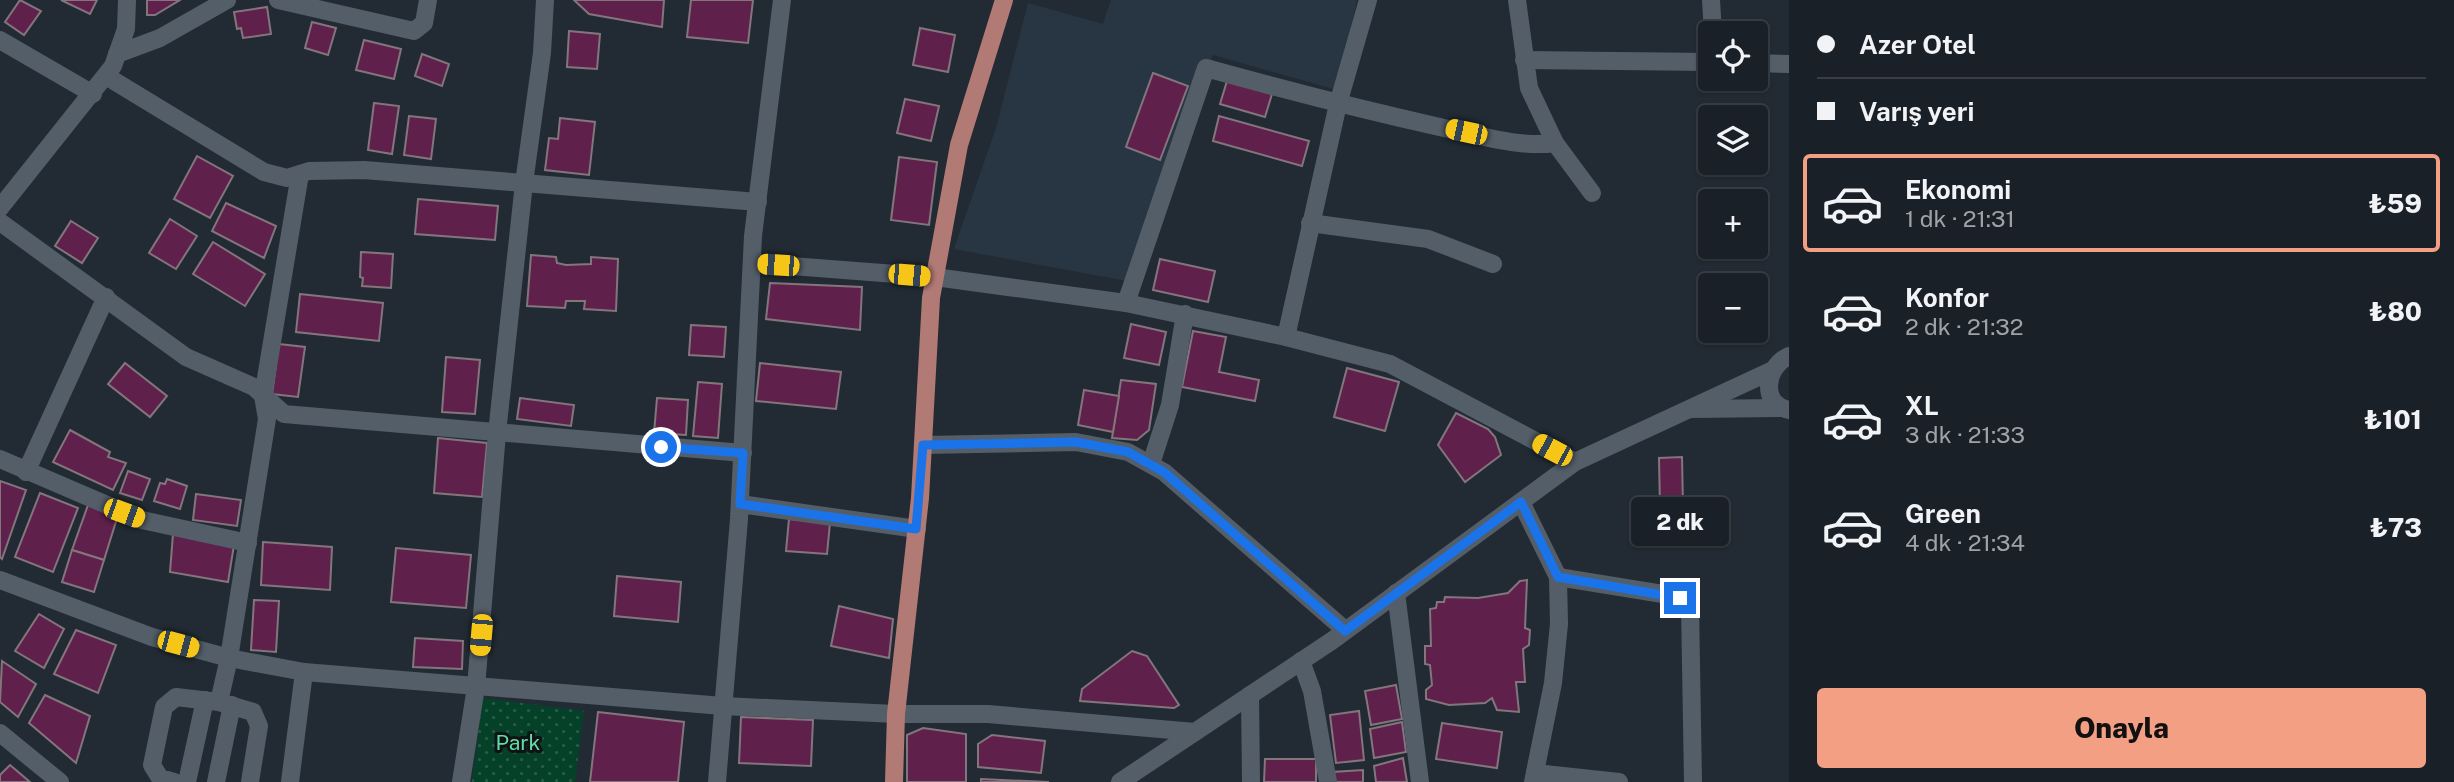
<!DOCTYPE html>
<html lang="tr">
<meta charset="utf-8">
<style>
body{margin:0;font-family:"Public Sans",sans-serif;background:#23282f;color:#f1f3f6;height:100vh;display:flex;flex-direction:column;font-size:26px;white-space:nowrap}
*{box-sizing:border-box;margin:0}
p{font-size:23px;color:#9fa3a7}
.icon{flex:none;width:38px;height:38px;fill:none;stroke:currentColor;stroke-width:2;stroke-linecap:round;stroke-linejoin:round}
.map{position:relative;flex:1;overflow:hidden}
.sheet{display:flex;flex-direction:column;background:#1a2027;width:665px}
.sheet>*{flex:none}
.guide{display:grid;align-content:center;height:154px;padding:0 28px;background:#1a2027}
.fabs{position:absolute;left:1698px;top:21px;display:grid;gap:14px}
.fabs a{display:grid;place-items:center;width:70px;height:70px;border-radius:7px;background:#1a2027;box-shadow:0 2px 5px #0004,0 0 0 2px #383e44;font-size:35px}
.end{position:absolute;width:32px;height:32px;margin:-16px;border:9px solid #1a73e8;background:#fff;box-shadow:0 0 0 4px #fff}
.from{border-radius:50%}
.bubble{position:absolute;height:49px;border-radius:7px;background:#1a2027;box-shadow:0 2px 5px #0004,0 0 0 2px #383e44;font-size:23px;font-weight:800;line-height:49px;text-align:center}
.car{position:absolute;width:21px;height:42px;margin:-21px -10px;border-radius:9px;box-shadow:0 0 5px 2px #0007;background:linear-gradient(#f5c518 24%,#345 0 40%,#f5c518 0 76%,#345 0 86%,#f5c518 0)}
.guide b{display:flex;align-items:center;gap:24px;height:66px;font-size:26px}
.guide b+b{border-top:2px solid #383e44}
.guide i{width:18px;height:18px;background:#f1f3f6}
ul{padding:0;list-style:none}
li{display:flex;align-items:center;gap:21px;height:98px;margin:0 14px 10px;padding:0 14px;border:4px solid transparent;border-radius:7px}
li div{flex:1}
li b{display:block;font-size:26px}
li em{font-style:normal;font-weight:800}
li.active{border-color:#f39f83}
li>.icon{width:63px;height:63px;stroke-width:1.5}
.button{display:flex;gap:14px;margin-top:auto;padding:14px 28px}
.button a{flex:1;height:80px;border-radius:7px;background:#f39f83;color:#111;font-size:28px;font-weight:800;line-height:80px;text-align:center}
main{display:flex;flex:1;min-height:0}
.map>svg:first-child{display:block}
</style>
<main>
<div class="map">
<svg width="1789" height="782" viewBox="0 0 1789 782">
<defs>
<pattern id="grass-dots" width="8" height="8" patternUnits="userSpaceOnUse" patternTransform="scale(1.75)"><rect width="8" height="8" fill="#054128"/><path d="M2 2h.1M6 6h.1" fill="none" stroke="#295c47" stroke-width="1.8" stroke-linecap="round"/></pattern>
</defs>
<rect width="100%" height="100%" fill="#222b34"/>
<path fill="#283643" d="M1111,0H1357L1337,90L1213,55L1127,281L954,249L996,128L1028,3L1103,24Z"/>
<path fill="url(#grass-dots)" d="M483,698L584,711L575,782H472Z"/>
<g fill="#60204c" stroke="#82757c" stroke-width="2">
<path d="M20,0L41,11L24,35L5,22Z"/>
<path d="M61,0H97L90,14Z"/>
<path d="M147,0H180L155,15H147Z"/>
<path d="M574,0H664L662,27L589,14Z"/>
<path d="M691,0H753L748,43L687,37Z"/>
<path d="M267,7L271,34L243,38L241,28L237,29L234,12Z"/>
<path d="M312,22L336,28L328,55L305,48Z"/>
<path d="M920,28L955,35L948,72L913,65Z"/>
<path d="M569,31L600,34L597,69L567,67Z"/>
<path d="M364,40L401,49L394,79L356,70Z"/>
<path d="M422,54L449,64L442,86L415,76Z"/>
<path d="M1153,73L1188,86L1160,160L1126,147Z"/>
<path d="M1227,81L1272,94L1265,117L1220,104Z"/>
<path d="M905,99L939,106L931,141L897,133Z"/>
<path d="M374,103L399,106L392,154L368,150Z"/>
<path d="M409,116L436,119L431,159L404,155Z"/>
<path d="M1219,116L1309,141L1302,166L1213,141Z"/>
<path d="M560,118L595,122L589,175L545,170L549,138L558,139Z"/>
<path d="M197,156L233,176L210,218L174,199Z"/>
<path d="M899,157L937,162L929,225L891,220Z"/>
<path d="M418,199L498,206L495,240L415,234Z"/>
<path d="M226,203L276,226L264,258L212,231Z"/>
<path d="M170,219L197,236L176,269L149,253Z"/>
<path d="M71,221L98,238L82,263L55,246Z"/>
<path d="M213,242L265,274L245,306L193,274Z"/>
<path d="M361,252L393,254L391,288L362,286L363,278L360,277Z"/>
<path d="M531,255L556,257L557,263L566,265L591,264V257L618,259L616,311L584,309L585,301H566L565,308L527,306Z"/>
<path d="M1160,259L1215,271L1208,302L1153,290Z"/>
<path d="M770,283L862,287L860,330L766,319Z"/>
<path d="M300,294L383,303L379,341L296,332Z"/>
<path d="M1131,324L1166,332L1159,365L1124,358Z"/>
<path d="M691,325L726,327L724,357L689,355Z"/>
<path d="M1193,331L1226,337L1219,372L1259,380L1255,401L1182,387Z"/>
<path d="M279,344L305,347L298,397L272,394Z"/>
<path d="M446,357L480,360L475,414L442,412Z"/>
<path d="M125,363L167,396L150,417L108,384Z"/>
<path d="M760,363L841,372L836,409L756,401Z"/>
<path d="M1347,368L1399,382L1385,431L1334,417Z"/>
<path d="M1121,380L1156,384L1149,430L1137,440L1112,438Z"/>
<path d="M698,382L722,384L718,438L693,436Z"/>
<path d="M1084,390L1119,396L1113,432L1078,425Z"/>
<path d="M520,398L574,405L571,426L517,419Z"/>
<path d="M657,398L688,400L686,435L654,433Z"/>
<path d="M1456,413L1488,429L1495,437L1501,455L1465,482L1438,445Z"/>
<path d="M70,430L110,452L108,457L126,463L113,490L53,462Z"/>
<path d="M438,438L487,443L482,497L434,493Z"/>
<path d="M1682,457L1683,507L1660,508L1659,458Z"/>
<path d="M128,471L150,479L142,500L120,493Z"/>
<path d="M167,479L187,486L180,509L154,501L160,483L165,484Z"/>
<path d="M0,481L26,490L2,559L0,557Z"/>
<path d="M40,493L78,508L53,572L15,557Z"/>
<path d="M196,494L241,500L237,526L193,520Z"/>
<path d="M88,505L118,515L104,560L72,550Z"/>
<path d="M789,519L830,523L827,554L786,551Z"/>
<path d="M173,534L234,545L228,582L170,572Z"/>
<path d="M263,542L332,547L330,590L261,585Z"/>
<path d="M396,548L471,555L466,608L391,602Z"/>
<path d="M72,550L104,560L94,592L62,582Z"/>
<path d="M617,576L681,582L678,622L614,616Z"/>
<path d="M1527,580L1525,628L1530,630L1529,645L1523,649L1525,682H1516L1519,712L1497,710L1492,698L1485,703L1449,705L1426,699V690L1432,685L1430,665L1425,664V646H1431L1430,609L1436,608L1437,602H1444L1445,597L1478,598L1508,593L1520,581Z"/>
<path d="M254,600L279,601L276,652L251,650Z"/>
<path d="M839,606L893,619L889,658L831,646Z"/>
<path d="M39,614L64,629L44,668L15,651Z"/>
<path d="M76,630L116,645L98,693L54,674Z"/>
<path d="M415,638L463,641L462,669L413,667Z"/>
<path d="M1132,651L1147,656L1179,705L1174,708L1080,701L1082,689Z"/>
<path d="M2,661L36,684L18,717L0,702Z"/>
<path d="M1396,685L1402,719L1371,725L1365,691Z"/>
<path d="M45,695L90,716L76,763L29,723Z"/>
<path d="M1359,711L1364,760L1336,763L1330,715Z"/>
<path d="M598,712L684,722L678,782H590Z"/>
<path d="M741,717L813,720L811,766L739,763Z"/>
<path d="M1402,722L1406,752L1374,758L1370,729Z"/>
<path d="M1442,723L1502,732L1497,768L1436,759Z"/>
<path d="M923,728L966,734V782H907V735Z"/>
<path d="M992,735L1045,741L1041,773L978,767V744Z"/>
<path d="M1403,758L1407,782H1376L1374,766Z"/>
<path d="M1265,759H1316V782H1264Z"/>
<path d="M10,765L30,782H0V775Z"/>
<path d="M1363,770V782H1333L1332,772Z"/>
<path d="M981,779L1049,782H981Z"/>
</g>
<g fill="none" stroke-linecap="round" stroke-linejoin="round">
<g stroke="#545e68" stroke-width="18">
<path d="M278,0L414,31L424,23L428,0"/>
<path d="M1517,0L1529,88L1555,143L1592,193"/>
<path d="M1711,0L1713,33"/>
<path d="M0,40L93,94"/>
<path d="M117,54L160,38L227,0"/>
<path d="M1524,60L1710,62"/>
<path d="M1755,63L1789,64"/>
<path d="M106,76L264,172L287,178L309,171L364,170L758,202"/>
<path d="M0,208L113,66L126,29L127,0"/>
<path d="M0,222L186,357L254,387L284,414L743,453"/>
<path d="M1310,223L1428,239L1493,264"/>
<path d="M752,263L935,277L1126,303L1286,337L1390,364L1575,462"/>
<path d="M1126,303L1206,68C1285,90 1364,110 1444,128C1479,135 1519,148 1555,143"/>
<path d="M1286,337L1338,104L1368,0"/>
<path d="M1789,356C1766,366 1759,404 1789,410"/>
<path d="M1692,409L1782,408"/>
<path d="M923,445L1076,442L1128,452L1164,472L1345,630"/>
<path d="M0,459L142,520L248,543"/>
<path d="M1151,464L1170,405L1185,314"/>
<path d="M26,472L106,297"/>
<path d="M1521,502L1558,577L1559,624L1553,683L1533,782"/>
<path d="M740,504L917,529"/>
<path d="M1558,577L1669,595L1690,605L1693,782"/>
<path d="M0,580L152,637L229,658L304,672L723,706L896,714H988L1195,732"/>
<path d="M1396,593L1420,782"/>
<path d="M1301,661L1312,691L1328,782"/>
<path d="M1250,695L1251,782"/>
<path d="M219,702L229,658L267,419L263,396L300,174"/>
<path d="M0,733L60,782"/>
<path d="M1535,773L1619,782"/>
<path d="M174,782L160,778L152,765L164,707L176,697L219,702L253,712L259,726L250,782"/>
<path d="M187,782L205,700"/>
<path d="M216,782L232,705"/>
<path d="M290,782L304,672"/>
<path d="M461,782L476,687L497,433L524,183L542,53L545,0"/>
<path d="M717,782L739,519L753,236L782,0"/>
<path d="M1120,782L1333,640L1575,462L1771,371"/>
</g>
<path stroke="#b27a75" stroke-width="18" d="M894,782L896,714L920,498L931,298L959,145L1004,0"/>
</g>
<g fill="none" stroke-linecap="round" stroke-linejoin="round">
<path stroke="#1a73e8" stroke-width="9" d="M661,447L743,453L740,504L916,529L923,445L1076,442L1128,452L1164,472L1345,631L1521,502L1558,577L1680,598"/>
</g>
<g text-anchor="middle" stroke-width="6" stroke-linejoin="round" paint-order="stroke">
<g font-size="21" fill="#64dca1" stroke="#0f1317">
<text x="518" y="750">Park</text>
</g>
</g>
</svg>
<div class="fabs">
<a><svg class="icon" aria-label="locate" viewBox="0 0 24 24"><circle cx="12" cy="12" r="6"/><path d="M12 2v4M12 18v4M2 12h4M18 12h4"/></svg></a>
<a><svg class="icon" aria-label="layers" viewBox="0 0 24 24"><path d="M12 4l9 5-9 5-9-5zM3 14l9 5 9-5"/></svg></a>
<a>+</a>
<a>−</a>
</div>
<i class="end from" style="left:661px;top:447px"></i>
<i class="end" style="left:1680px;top:598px"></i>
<div class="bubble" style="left:1631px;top:497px;width:98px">2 dk</div>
<i class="car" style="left:1466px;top:132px;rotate:282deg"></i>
<i class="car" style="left:778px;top:265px;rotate:274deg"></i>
<i class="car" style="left:909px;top:275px;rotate:95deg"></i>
<i class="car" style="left:1552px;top:450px;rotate:298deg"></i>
<i class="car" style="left:124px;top:513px;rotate:110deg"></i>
<i class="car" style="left:481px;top:635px;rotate:185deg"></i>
<i class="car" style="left:178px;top:644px;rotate:105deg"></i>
</div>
<section class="sheet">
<div class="guide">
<b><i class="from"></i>Azer Otel</b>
<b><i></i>Varış yeri</b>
</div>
<ul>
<li class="active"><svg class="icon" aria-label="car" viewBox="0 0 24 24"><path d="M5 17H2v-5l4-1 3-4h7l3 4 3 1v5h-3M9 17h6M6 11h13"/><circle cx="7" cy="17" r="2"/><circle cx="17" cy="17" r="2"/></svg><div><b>Ekonomi</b><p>1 dk · 21:31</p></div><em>₺59</em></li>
<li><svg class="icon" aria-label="car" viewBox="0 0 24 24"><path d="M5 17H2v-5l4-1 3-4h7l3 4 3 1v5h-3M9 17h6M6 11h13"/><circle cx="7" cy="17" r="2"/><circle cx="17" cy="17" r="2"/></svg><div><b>Konfor</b><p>2 dk · 21:32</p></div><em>₺80</em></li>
<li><svg class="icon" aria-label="car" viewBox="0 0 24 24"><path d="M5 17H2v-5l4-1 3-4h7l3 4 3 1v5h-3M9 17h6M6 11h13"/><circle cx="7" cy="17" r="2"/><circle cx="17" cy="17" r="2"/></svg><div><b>XL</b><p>3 dk · 21:33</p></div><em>₺101</em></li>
<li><svg class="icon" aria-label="car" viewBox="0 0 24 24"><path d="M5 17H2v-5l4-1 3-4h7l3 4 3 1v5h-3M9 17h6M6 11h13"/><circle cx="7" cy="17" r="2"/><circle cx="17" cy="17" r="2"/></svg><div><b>Green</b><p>4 dk · 21:34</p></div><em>₺73</em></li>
</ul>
<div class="button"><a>Onayla</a></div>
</section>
</main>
